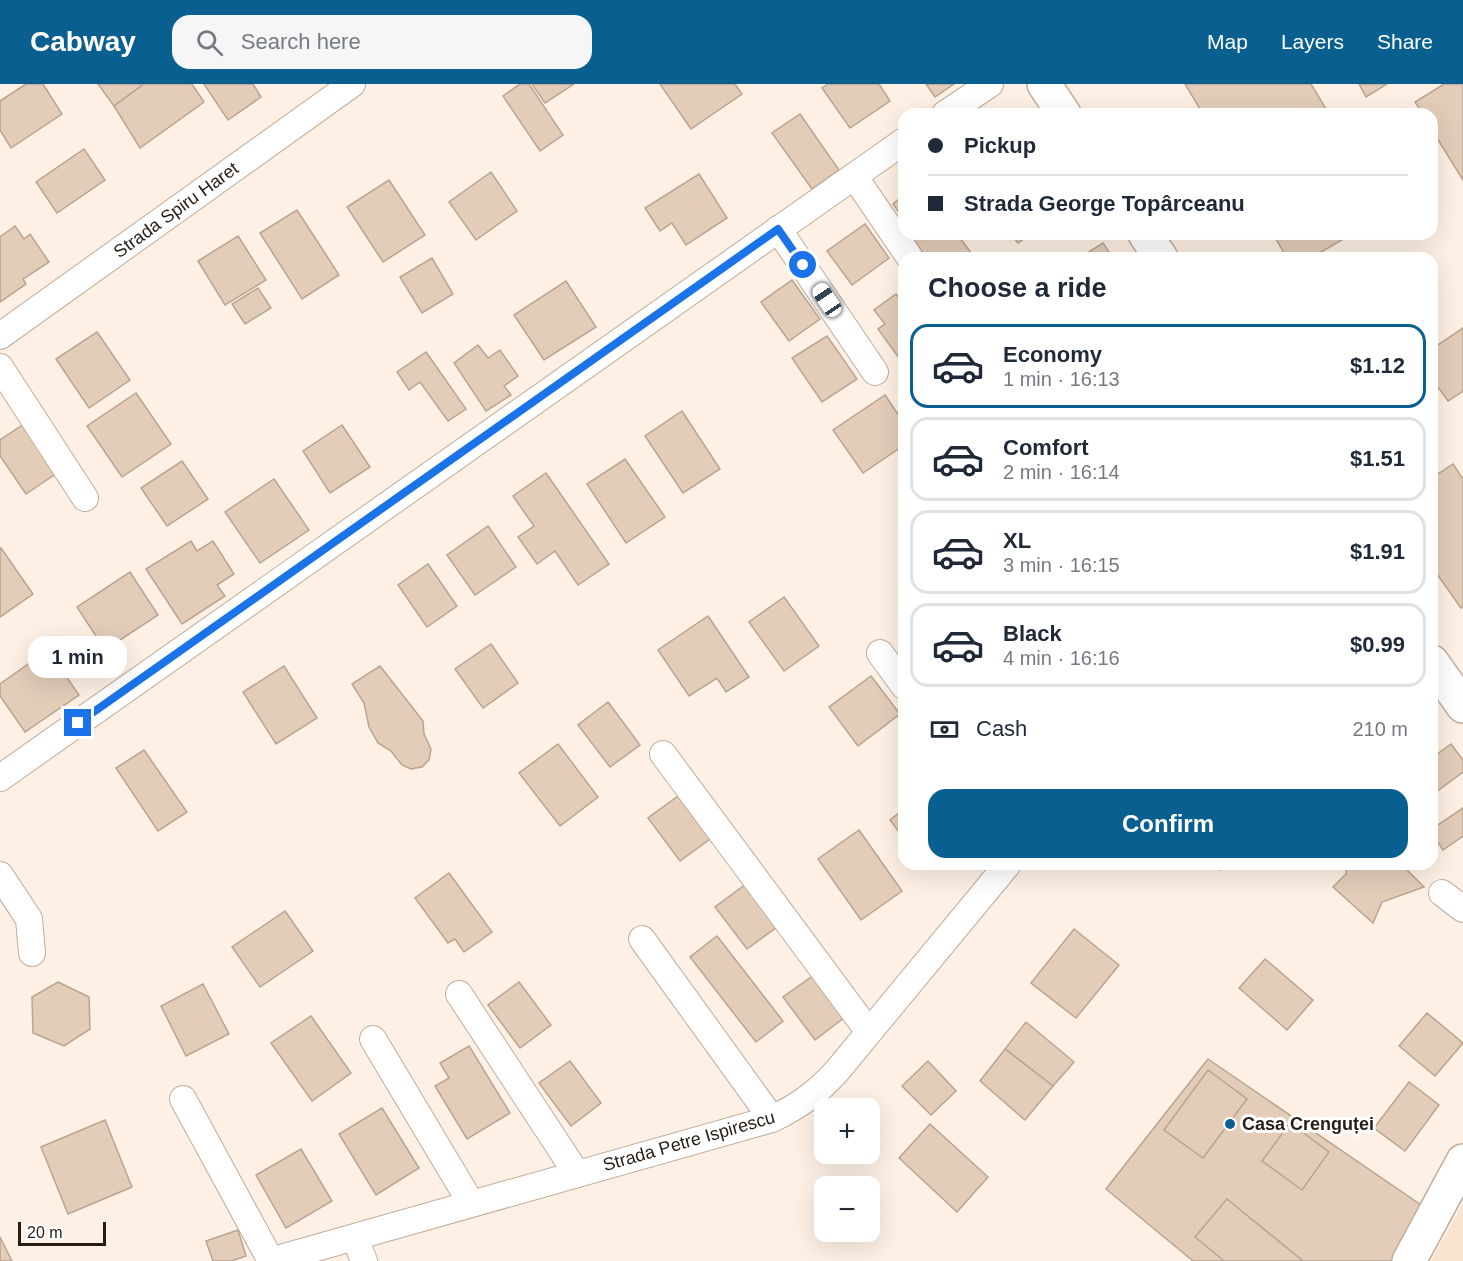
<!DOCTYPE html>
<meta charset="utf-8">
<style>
body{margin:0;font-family:Arial,sans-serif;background:#f6f6f7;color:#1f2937;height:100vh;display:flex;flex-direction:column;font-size:22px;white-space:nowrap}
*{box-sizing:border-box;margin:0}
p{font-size:20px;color:#747a83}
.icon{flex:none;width:33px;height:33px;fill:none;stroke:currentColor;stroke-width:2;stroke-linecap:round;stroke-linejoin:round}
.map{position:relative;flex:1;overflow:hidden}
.drawer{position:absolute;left:898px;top:168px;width:540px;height:618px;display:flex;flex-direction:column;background:#fff;border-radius:18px;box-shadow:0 6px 24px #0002}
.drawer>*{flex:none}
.guide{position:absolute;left:898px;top:24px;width:540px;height:132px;border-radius:18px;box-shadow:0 6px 24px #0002;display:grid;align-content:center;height:132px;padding:0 30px;background:#fff}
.controls{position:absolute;left:814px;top:1014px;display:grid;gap:12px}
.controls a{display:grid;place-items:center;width:66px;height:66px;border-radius:12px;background:#fff;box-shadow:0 6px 24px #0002;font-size:30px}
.scale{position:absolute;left:18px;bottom:15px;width:88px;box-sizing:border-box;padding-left:6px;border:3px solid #251d16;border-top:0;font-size:16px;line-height:21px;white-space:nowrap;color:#251d16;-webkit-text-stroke:4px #fff;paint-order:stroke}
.end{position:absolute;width:27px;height:27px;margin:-14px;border:8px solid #1a73e8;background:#fff;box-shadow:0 0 0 3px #fff}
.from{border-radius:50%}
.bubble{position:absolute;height:42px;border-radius:18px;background:#fff;box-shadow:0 6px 24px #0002;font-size:20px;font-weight:600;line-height:42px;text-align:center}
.car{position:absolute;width:18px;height:36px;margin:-18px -9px;border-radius:8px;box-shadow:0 0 4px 2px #0007;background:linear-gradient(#fff 24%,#345 0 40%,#fff 0 76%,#345 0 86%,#fff 0)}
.guide b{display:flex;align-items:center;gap:21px;height:57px;font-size:22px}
.guide b+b{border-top:2px solid #e0e1e3}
.guide i{width:15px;height:15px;background:#1f2937}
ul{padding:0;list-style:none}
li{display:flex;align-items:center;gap:18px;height:84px;margin:0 12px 9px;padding:0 18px;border:3px solid #e0e1e3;border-radius:18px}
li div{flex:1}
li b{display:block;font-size:22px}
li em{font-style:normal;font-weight:600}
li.active{border-color:#0a5f91}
li>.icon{width:54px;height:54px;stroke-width:1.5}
h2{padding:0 30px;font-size:27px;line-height:72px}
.pay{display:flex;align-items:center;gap:15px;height:66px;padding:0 30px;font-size:22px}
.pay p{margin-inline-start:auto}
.primary-button{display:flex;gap:12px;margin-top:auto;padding:12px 30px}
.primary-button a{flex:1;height:69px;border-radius:18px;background:#0a5f91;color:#fff;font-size:24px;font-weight:600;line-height:69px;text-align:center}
header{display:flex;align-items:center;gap:36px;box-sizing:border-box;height:84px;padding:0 30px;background:#0a5f91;color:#fff}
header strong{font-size:28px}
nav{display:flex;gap:33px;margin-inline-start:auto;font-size:21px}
.search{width:420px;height:54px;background:#f6f6f7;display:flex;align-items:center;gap:15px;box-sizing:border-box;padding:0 21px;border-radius:18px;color:#747a83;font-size:22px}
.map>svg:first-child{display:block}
</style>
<header>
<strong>Cabway</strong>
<div class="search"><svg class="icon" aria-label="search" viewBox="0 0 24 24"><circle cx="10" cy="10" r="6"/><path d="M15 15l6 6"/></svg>Search here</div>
<nav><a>Map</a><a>Layers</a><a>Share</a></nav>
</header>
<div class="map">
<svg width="1463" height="1177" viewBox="0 0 1463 1177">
<rect width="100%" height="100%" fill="#fef0e4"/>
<path fill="#fbe4cf" d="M1463,1120V1177H1431Z"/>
<g fill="#e3cdb9" stroke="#baa491" stroke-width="1.5">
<path d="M26,0H43L62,30L11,64L0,46V17Z"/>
<path d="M98,0H144L114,22Z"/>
<path d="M144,0H192L204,18L140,64L114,22Z"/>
<path d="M204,0H253L261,13L228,36Z"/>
<path d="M520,0H529L563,51L540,67L503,12Z"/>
<path d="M532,0H574L545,19Z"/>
<path d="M660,0H735L742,10L691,45Z"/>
<path d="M828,0H879L890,17L850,44L822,4Z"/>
<path d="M926,0H954L935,13Z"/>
<path d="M1185,0H1311L1329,30H1203Z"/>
<path d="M1359,0H1387L1366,13Z"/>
<path d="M1444,0H1463V96L1432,46V30H1423L1415,18Z"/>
<path d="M800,30L839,86L812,105L772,49Z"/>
<path d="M84,65L105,96L57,129L36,98Z"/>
<path d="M491,88L517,127L476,156L449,118Z"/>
<path d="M699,90L727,134L686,161L672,139L660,147L645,124Z"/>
<path d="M389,96L425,151L383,178L347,123Z"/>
<path d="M904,111V136L893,120Z"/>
<path d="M297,126L339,191L302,215L260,149Z"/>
<path d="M865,140L889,174L852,201L827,167Z"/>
<path d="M15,142L24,155L30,150L49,178L23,195L26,200L0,218V153Z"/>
<path d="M909,150H957L975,174H927Z"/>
<path d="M1011,150H1031L1018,159Z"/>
<path d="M1273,150H1352L1311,174H1287Z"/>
<path d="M238,152L266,196L225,221L198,177Z"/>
<path d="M1103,159L1113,174H1079Z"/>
<path d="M432,174L453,210L422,229L400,193Z"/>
<path d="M792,196L820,235L789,257L761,218Z"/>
<path d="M566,197L596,243L544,276L514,231Z"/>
<path d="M258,204L271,224L245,240L232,220Z"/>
<path d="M896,210L904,220V281L878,245L885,240L874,226Z"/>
<path d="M1463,244V307L1448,317L1432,295V265Z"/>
<path d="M97,248L130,296L89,324L56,275Z"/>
<path d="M827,252L857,295L822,318L792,274Z"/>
<path d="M478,261L488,274L500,266L518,292L504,302L511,311L486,327L454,279Z"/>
<path d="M426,268L466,325L448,337L420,298L409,306L397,288Z"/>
<path d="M136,309L171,360L122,393L87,342Z"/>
<path d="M885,311L904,339V361L863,389L833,346Z"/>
<path d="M682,327L720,385L683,409L645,352Z"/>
<path d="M24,340L57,389L26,410L0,372V356Z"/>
<path d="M342,341L370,383L330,409L303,367Z"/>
<path d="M625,375L665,433L626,459L587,400Z"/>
<path d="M182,377L208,415L167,442L141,404Z"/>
<path d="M1453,380L1463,395V522L1461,524L1432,483V394Z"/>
<path d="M546,389L609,480L578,501L555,467L537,480L518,453L534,442L513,412Z"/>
<path d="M274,395L309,446L260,479L225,428Z"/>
<path d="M488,442L516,483L475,511L447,471Z"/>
<path d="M191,457L197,467L213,457L234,490L217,501L225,512L182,540L146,485Z"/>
<path d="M1,464L33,510L0,533V465Z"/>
<path d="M428,480L457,522L427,543L398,501Z"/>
<path d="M130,488L158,531L105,566L77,523Z"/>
<path d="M784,513L819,562L784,587L749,538Z"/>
<path d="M708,532L749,593L726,608L717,594L689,612L658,566Z"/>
<path d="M491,560L518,599L483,624L455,585Z"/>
<path d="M48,566L79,611L25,648L0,612V600Z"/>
<path d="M284,582L317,634L276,660L243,608Z"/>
<path d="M380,582L423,637L424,650L431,665L429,676L422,683L411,685L402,681L391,667L378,659L369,643L364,619L352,600Z"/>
<path d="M871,592L900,630L858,662L829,623Z"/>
<path d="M608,618L640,661L610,683L578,641Z"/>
<path d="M558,660L598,713L560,742L519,689Z"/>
<path d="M1451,660L1463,676V688L1432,711V674Z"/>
<path d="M144,666L187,728L158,747L116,684Z"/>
<path d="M678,712L710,755L680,777L648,734Z"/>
<path d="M1463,724V752L1443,766L1432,750V745Z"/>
<path d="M904,725V755L890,736Z"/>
<path d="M859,746L902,807L861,836L818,775Z"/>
<path d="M1213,780H1225L1220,786Z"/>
<path d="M1346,780H1401L1424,803L1382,818L1373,839L1333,803L1346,790Z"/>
<path d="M449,789L492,848L464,868L455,855L448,859L415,814Z"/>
<path d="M746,800L777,843L747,865L715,823Z"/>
<path d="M285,827L313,867L260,903L232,863Z"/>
<path d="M1074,845L1119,881L1076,934L1031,899Z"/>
<path d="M717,852L783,937L756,958L690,873Z"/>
<path d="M1265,875L1313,916L1287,946L1239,904Z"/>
<path d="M814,891L845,933L815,956L783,913Z"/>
<path d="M58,898L89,913L90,945L64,962L33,949L32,913Z"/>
<path d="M519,898L551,941L520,964L488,921Z"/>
<path d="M203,900L229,950L186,972L161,922Z"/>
<path d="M1427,929L1463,959L1435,992L1399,962Z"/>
<path d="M311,932L351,989L312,1017L271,959Z"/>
<path d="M1026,938L1074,978L1053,1002L1005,965Z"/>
<path d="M469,962L510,1029L467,1055L435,1002L449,994L440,979Z"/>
<path d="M1005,965L1053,1002L1025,1036L980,997Z"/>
<path d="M1208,975L1421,1121L1391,1177H1193L1106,1105Z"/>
<path d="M570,977L601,1019L571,1042L539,999Z"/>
<path d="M928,977L956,1007L931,1031L902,1002Z"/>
<path d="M1208,986L1247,1015L1203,1074L1164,1046Z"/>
<path d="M1409,998L1439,1021L1405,1067L1374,1044Z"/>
<path d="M382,1024L419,1084L376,1111L339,1050Z"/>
<path d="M105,1036L132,1103L68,1130L41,1063Z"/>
<path d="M1290,1039L1329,1068L1302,1106L1262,1077Z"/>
<path d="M930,1040L988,1093L957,1128L899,1074Z"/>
<path d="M301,1065L332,1117L286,1144L256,1091Z"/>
<path d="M1227,1115L1303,1177H1224L1195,1153Z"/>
<path d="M238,1146L246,1172L231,1177H213L206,1157Z"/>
<path d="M0,1153L12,1177H0Z"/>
</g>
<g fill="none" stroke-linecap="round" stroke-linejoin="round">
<defs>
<g id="street">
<path d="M945,30L990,0"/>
<path d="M854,92L910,174"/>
<path d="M778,145L875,288"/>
<path d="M0,252L352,0"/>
<path d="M0,283L85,414"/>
<path d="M880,569L904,602"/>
<path d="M663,670L869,948"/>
<path d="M0,694L904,57"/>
<path d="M0,791L29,835L32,869"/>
<path d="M1442,809L1463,825"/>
<path d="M642,855L772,1035"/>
<path d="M459,910L577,1090"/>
<path d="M373,955L471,1119"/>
<path d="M183,1015L271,1177"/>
<path d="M355,1154L364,1177"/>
<path d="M270,1177L772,1035C799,1022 817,1009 837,987L1008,780"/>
</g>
<g id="secondary">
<path d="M1044,0L1064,30"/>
<path d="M1145,150L1161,174"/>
<path d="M1432,578L1463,622"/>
<path d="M1409,1177L1463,1077"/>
</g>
</defs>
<use href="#street" stroke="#c2ac99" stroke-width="28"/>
<use href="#secondary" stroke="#c2ac99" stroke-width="36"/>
<use href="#street" stroke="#fff" stroke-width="26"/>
<use href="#secondary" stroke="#fff" stroke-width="33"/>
</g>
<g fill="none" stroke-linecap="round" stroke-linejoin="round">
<path stroke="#1a73e8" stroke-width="8" d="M78,639L778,145L803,181"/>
</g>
<circle fill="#0a5f91" stroke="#fff" stroke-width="2" cx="1230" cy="1040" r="6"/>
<g text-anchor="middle" stroke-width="6" stroke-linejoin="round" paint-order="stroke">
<g font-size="18" fill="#251d16" stroke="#fff">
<text transform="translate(176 126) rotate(-36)" y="6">Strada Spiru Haret</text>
<text transform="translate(689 1057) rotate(-16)" y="6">Strada Petre Ispirescu</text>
</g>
<g font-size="18" font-weight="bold" fill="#251d16" stroke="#fff" text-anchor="start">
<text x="1242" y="1046">Casa Crenguței</text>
</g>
</g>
</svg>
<div class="controls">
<a>+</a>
<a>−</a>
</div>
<div class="scale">20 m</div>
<i class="end from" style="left:803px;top:181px"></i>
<i class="end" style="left:78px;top:639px"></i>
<div class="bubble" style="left:28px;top:552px;width:99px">1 min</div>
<i class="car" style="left:827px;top:216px;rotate:326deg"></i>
<div class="guide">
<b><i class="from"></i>Pickup</b>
<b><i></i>Strada George Topârceanu</b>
</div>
<section class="drawer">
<h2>Choose a ride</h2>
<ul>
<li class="active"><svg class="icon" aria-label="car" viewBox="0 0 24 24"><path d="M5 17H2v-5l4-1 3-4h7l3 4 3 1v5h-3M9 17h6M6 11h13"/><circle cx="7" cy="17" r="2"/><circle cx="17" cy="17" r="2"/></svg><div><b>Economy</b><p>1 min · 16:13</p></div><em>$1.12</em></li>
<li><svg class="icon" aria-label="car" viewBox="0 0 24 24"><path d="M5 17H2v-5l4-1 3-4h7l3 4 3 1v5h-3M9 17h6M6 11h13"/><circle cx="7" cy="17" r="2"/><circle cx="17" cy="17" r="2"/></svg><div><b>Comfort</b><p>2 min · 16:14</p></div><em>$1.51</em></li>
<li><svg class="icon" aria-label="car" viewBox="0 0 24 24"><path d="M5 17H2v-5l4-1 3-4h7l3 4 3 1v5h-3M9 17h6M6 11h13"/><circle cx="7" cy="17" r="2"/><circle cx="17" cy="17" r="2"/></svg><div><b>XL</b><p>3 min · 16:15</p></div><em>$1.91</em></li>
<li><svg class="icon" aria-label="car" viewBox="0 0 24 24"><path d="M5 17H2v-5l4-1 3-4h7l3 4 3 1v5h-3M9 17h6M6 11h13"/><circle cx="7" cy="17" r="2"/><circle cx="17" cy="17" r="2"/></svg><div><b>Black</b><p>4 min · 16:16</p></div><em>$0.99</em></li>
</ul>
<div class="pay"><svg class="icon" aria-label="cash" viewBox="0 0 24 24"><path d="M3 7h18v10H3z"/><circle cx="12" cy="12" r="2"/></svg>Cash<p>210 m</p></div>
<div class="primary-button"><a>Confirm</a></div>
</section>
</div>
